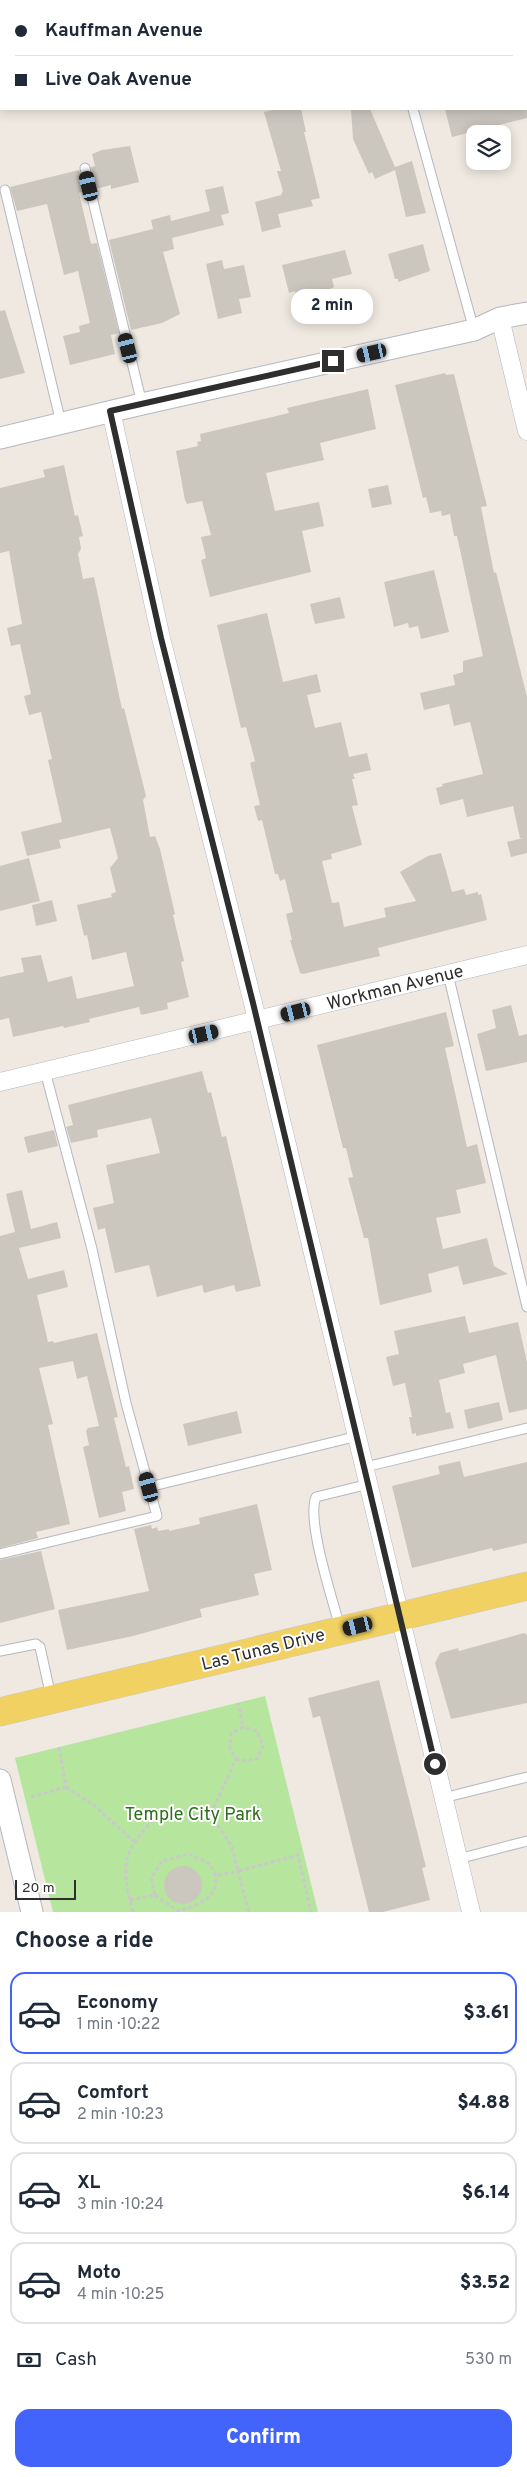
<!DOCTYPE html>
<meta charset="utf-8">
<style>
body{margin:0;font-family:Overpass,sans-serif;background:#f2f2f3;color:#1f2937;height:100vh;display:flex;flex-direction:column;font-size:19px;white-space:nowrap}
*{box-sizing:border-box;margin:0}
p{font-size:16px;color:#747a83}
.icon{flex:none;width:28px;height:28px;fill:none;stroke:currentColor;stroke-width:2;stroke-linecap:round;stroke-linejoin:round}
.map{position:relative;height:1912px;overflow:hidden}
.drawer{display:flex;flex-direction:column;background:#fff;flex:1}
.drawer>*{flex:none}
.hud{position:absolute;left:0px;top:0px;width:528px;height:110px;box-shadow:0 2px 12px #0003;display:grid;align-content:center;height:110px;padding:0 15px;background:#fff}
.tools{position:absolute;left:466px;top:125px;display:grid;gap:10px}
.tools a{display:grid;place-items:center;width:45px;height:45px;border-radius:10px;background:#fff;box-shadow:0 2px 12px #0003;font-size:25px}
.scale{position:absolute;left:15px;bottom:12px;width:61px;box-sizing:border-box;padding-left:5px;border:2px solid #2e2e2e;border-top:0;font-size:14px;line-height:18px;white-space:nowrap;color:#2e2e2e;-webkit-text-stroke:4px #fff;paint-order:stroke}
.end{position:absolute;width:22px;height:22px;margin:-11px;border:6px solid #2e2e2e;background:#fff;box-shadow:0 0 0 2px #fff}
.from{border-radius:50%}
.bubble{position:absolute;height:35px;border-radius:15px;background:#fff;box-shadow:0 2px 12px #0003;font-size:16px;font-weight:800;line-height:35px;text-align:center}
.car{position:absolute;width:15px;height:30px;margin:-15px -8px;border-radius:6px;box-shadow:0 0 4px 1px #0007;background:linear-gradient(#222 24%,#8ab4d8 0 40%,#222 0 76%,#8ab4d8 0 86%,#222 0)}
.hud b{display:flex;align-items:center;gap:18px;height:48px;font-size:19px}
.hud b+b{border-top:1px solid #e0e1e3}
.hud i{width:12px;height:12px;background:#1f2937}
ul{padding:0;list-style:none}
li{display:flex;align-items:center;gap:15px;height:82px;margin:0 10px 8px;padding:0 5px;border:2px solid #e0e1e3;border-radius:15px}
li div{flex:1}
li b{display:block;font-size:19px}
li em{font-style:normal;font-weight:800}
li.current{border-color:#4264fb}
li>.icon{width:45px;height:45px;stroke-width:1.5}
h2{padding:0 15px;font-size:22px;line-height:60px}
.pay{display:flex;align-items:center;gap:12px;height:55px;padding:0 15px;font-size:19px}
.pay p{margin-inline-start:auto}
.cta{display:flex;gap:10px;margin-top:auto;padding:10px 15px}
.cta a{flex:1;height:58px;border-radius:15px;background:#4264fb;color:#fff;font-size:20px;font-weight:800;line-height:58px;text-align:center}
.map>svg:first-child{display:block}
</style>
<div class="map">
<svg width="527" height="1912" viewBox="0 0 527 1912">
<rect width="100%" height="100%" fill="#efe9e1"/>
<path fill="#b6e59e" d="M265,1696L318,1912H53L15,1758Z"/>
<g fill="#cbc7bf">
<path d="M278,109H301L306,132H304L320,198L311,200L313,206L278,214L281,227L262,232L255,202L281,195L283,191L277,171H281L264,112Z"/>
<path d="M351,109H370L395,167L412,161L426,213L406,217L395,170L375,179L372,172L369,174L353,139Z"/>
<path d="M445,109H527V118L452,137Z"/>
<path d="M130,146L139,182L111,189V185L96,189L91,167L95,166L92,154L102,150Z"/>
<path d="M79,170L84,191L79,193L91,244L97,243L119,333L111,335L115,354L70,365L63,336L80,332L79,326L90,323L78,271L64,275L47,204L17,211L10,187Z"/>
<path d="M223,186L229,213L221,215L224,225L172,238L174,249L163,252L180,314L162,323L131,330L109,240L153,229L151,220L170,215L171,221L210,211L205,190Z"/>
<path d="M423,244L430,271L398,282V279H395L388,254Z"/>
<path d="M345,250L352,274L332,279L334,287L330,289L297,298L295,291L289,293L282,265Z"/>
<path d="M222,260L224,269L244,265L251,297L239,299L242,313L218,319L206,264Z"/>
<path d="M5,310L25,373L0,379V311Z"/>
<path d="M445,373L446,375L454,374L487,506L481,507L494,573L496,572L527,697V853L511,857L507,842L523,838H520L513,806L467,817L463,799L440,805L436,788L443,786L442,784L483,774L470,722L454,726L449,704L424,710L420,693L455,685L453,675L463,672V661L483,656L457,536H454L450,514L442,516L441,511L430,513L426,497L423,498L395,385Z"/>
<path d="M368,389L376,429L320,443L324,460L266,473L275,511L319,502L324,526L302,531L311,572L210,597L201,560L206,558L201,537L211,535L202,501L187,504L185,500L176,451L198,446L197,442L201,441L200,434L289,413L287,408Z"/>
<path d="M64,465L75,516L78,515L83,536L79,537L81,549L78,554L83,579L94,577L122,709L124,708L146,796L143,800L150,837L155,836L160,849L175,914L173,915L184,961L181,962L189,997L167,1003L168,1009L141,1015L139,1007L89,1019L90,1022L64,1028L63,1026L13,1037L9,1018L0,1020V977L24,972L21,958L41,955L48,982L72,976L77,999L134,986L126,952L92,960L87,935L84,936L77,905L112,897L111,894L116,892L110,868L118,858L110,828L59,840L61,848L27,856L21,832L62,822L48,760L52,759L41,712L29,715L24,696L31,694L20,644L11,646L7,628L22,624L9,551L0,553V488L45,477L43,470Z"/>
<path d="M388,485L392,504L372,508L368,489Z"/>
<path d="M434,570L449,632L421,639L418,626L409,628L408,623L394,627L384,582Z"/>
<path d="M340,597L345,618L315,624L310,604Z"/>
<path d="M267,613L283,682L317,674L321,692L307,695L315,728L341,722L349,757L367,753L371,770L353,774L355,779H352L358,805L352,806L362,845L331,854L332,859L322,861L332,903L339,902L344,927L386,917L384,908L416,901L400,872L428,856L441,853L452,892L464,889L466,895L478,892V895L481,894L487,920L378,948L380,956L303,974L300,973L290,940H292L286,914L293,912L285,879L280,881L278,874H275L262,820L258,821L254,806L260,805L250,763L255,761L246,727L241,728L217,625Z"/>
<path d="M29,858L40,901L0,911V866Z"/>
<path d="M52,900L57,921L36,926L32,905Z"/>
<path d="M511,1005L519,1036L527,1034V1062L486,1071L477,1034L496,1028L492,1010Z"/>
<path d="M446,1012L454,1046L445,1048L458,1106L467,1147L477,1144L486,1183L456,1190L461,1213L436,1218L443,1249L487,1238L494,1266L508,1274L463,1285L458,1266L428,1274L432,1292L380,1305L368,1238H364L354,1200L348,1178L353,1177L346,1148H343L317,1045Z"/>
<path d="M202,1071L208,1093L211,1092L222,1137L226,1136L261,1286L236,1292L234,1285L204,1293L202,1285L157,1297L149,1265L115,1273L105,1228L98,1230L93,1208L114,1203L106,1165L160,1153L151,1118L97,1130L98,1137L71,1143L66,1127L73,1125L68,1105Z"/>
<path d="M54,1130L58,1146L28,1153L24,1137Z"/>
<path d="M22,1190L31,1229L57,1222L61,1238L19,1248L28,1279L64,1270L68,1287L37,1295L48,1342L53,1341L54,1343L97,1333L118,1417L114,1418L126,1467L129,1466L134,1489L122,1492L126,1511L99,1518L83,1447L89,1445L86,1431L88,1428L99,1426L87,1376L77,1379L73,1361L39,1368L53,1424L48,1425L70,1524L36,1532L38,1538L0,1548V1236L15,1232L6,1194Z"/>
<path d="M465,1316L469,1333L518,1322L527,1362V1409L509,1413L496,1355L463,1364L465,1373L439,1380L446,1413L450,1412L454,1428L416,1436V1433L412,1434L409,1417H412L405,1383L393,1386L386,1357L399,1354L394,1331Z"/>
<path d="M499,1402L503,1420L468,1429L464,1410Z"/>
<path d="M237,1411L242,1433L188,1446L183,1424Z"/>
<path d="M460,1461L464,1477L527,1462V1543L493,1551L492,1548L412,1568L392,1486L440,1474L438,1466Z"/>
<path d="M257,1504L272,1570L254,1574L259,1595L200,1609L202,1617L133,1636L67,1650L58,1610L149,1591L134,1529L151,1525L152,1529L157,1527L158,1531L169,1529V1531L200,1524L199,1518Z"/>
<path d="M41,1551L55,1609L0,1623V1560Z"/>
<path d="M524,1633L527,1635V1703L451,1719L435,1663L440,1653L458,1648L459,1651Z"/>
<path d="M379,1680L426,1867L422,1868L430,1900L383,1912H369L320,1716L313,1718L308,1698Z"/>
<circle cx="183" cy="1885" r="19"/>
</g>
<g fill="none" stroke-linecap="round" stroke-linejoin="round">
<defs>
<g id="service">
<path d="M384,0V1"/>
<path d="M507,0L508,1"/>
<path d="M526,73L527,76"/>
<path d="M413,109L474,330"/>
<path d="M85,168L142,404"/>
<path d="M5,190L61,423"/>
<path d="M448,974L527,1307"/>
<path d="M365,1467L527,1428"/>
<path d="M149,1487L358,1436"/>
<path d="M0,1554L157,1516L126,1403L92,1249L45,1071"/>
<path d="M340,1628C333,1600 306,1521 316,1497L369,1484"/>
<path d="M0,1651L36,1644L40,1647L51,1697"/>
<path d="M443,1798L527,1777"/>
<path d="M458,1859L527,1841"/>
</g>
<g id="minor">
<path d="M500,318L527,431"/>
<path d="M111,411L161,638L253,1003L471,1912"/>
<path d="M0,1082L527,955"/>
</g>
<g id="tertiary">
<path d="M0,438L142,404L474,330L500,318L527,313"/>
<path d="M0,1780L32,1912"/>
</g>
<path id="primary" d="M0,1712L527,1586"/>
</defs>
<use href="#service" stroke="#b4b7c1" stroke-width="11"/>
<use href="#minor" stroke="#b4b7c1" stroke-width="19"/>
<use href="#tertiary" stroke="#b4b7c1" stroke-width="23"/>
<use href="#primary" stroke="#c9c9c9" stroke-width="29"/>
<g stroke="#c9c9c9" stroke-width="3" stroke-dasharray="4 2.5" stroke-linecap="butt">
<path d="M59,1747L66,1787"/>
<path d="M236,1759L245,1761L257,1759L263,1746L257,1731L243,1727"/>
<path d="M66,1787L95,1806L133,1841"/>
<path d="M31,1797L66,1787"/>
<path d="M211,1814L232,1847L238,1871L298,1855L311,1912"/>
<path d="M211,1814L236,1759L230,1748L231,1733L243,1727L238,1703"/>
<path d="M155,1895L178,1911C196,1905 218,1900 216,1876"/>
<path d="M130,1900L155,1895L151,1878L162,1861L189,1854L210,1864L216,1876L238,1871L249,1912"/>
<path d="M133,1912C120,1864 122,1852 157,1816L211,1814"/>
</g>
<use href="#service" stroke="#fff" stroke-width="9"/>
<use href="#minor" stroke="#fff" stroke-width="18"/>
<use href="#tertiary" stroke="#fff" stroke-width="21"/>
<use href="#primary" stroke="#f2d163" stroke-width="28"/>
</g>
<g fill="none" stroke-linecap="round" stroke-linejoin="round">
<path stroke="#2e2e2e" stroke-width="6" d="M333,361L110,411L161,638L253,1003L435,1764"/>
</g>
<g text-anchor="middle" stroke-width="4" stroke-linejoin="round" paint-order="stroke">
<g font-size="18" fill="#2e2e2e" stroke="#fff">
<text transform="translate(395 987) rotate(-14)" y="6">Workman Avenue</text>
<text transform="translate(263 1649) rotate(-14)" y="6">Las Tunas Drive</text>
</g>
<g font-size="18" fill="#2c6e1b" stroke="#fff">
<text x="193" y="1820">Temple City Park</text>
</g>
</g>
</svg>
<div class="tools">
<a><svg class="icon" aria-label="layers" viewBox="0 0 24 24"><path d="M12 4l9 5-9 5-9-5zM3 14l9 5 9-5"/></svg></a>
</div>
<div class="scale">20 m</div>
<i class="end from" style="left:435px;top:1764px"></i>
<i class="end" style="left:333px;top:361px"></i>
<div class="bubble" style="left:291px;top:289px;width:82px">2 min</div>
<i class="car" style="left:89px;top:186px;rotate:347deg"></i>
<i class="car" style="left:128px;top:348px;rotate:346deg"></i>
<i class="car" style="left:372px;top:353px;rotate:257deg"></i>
<i class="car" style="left:296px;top:1012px;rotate:256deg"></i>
<i class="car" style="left:204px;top:1034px;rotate:77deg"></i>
<i class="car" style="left:149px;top:1487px;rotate:345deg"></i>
<i class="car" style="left:358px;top:1626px;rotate:256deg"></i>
<div class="hud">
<b><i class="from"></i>Kauffman Avenue</b>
<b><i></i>Live Oak Avenue</b>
</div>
</div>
<section class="drawer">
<h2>Choose a ride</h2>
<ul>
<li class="current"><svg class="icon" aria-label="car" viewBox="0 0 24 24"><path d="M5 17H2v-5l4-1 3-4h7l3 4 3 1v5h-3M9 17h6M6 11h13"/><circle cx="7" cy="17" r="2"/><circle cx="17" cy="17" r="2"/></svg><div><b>Economy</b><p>1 min · 10:22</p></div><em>$3.61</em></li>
<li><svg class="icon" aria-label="car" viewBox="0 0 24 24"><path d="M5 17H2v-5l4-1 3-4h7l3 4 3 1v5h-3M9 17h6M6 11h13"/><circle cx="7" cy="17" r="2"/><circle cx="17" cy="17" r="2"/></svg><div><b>Comfort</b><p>2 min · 10:23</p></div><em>$4.88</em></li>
<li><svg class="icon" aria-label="car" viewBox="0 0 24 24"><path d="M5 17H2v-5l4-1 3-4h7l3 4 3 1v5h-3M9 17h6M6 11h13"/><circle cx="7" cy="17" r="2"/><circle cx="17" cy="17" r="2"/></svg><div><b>XL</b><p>3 min · 10:24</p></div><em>$6.14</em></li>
<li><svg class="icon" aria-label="car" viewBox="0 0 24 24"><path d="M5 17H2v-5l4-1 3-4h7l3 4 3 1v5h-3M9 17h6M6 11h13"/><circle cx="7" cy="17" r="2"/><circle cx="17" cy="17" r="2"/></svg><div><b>Moto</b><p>4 min · 10:25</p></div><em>$3.52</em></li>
</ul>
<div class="pay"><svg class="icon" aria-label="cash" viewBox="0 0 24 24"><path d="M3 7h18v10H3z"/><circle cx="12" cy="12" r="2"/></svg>Cash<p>530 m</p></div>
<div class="cta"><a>Confirm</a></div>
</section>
